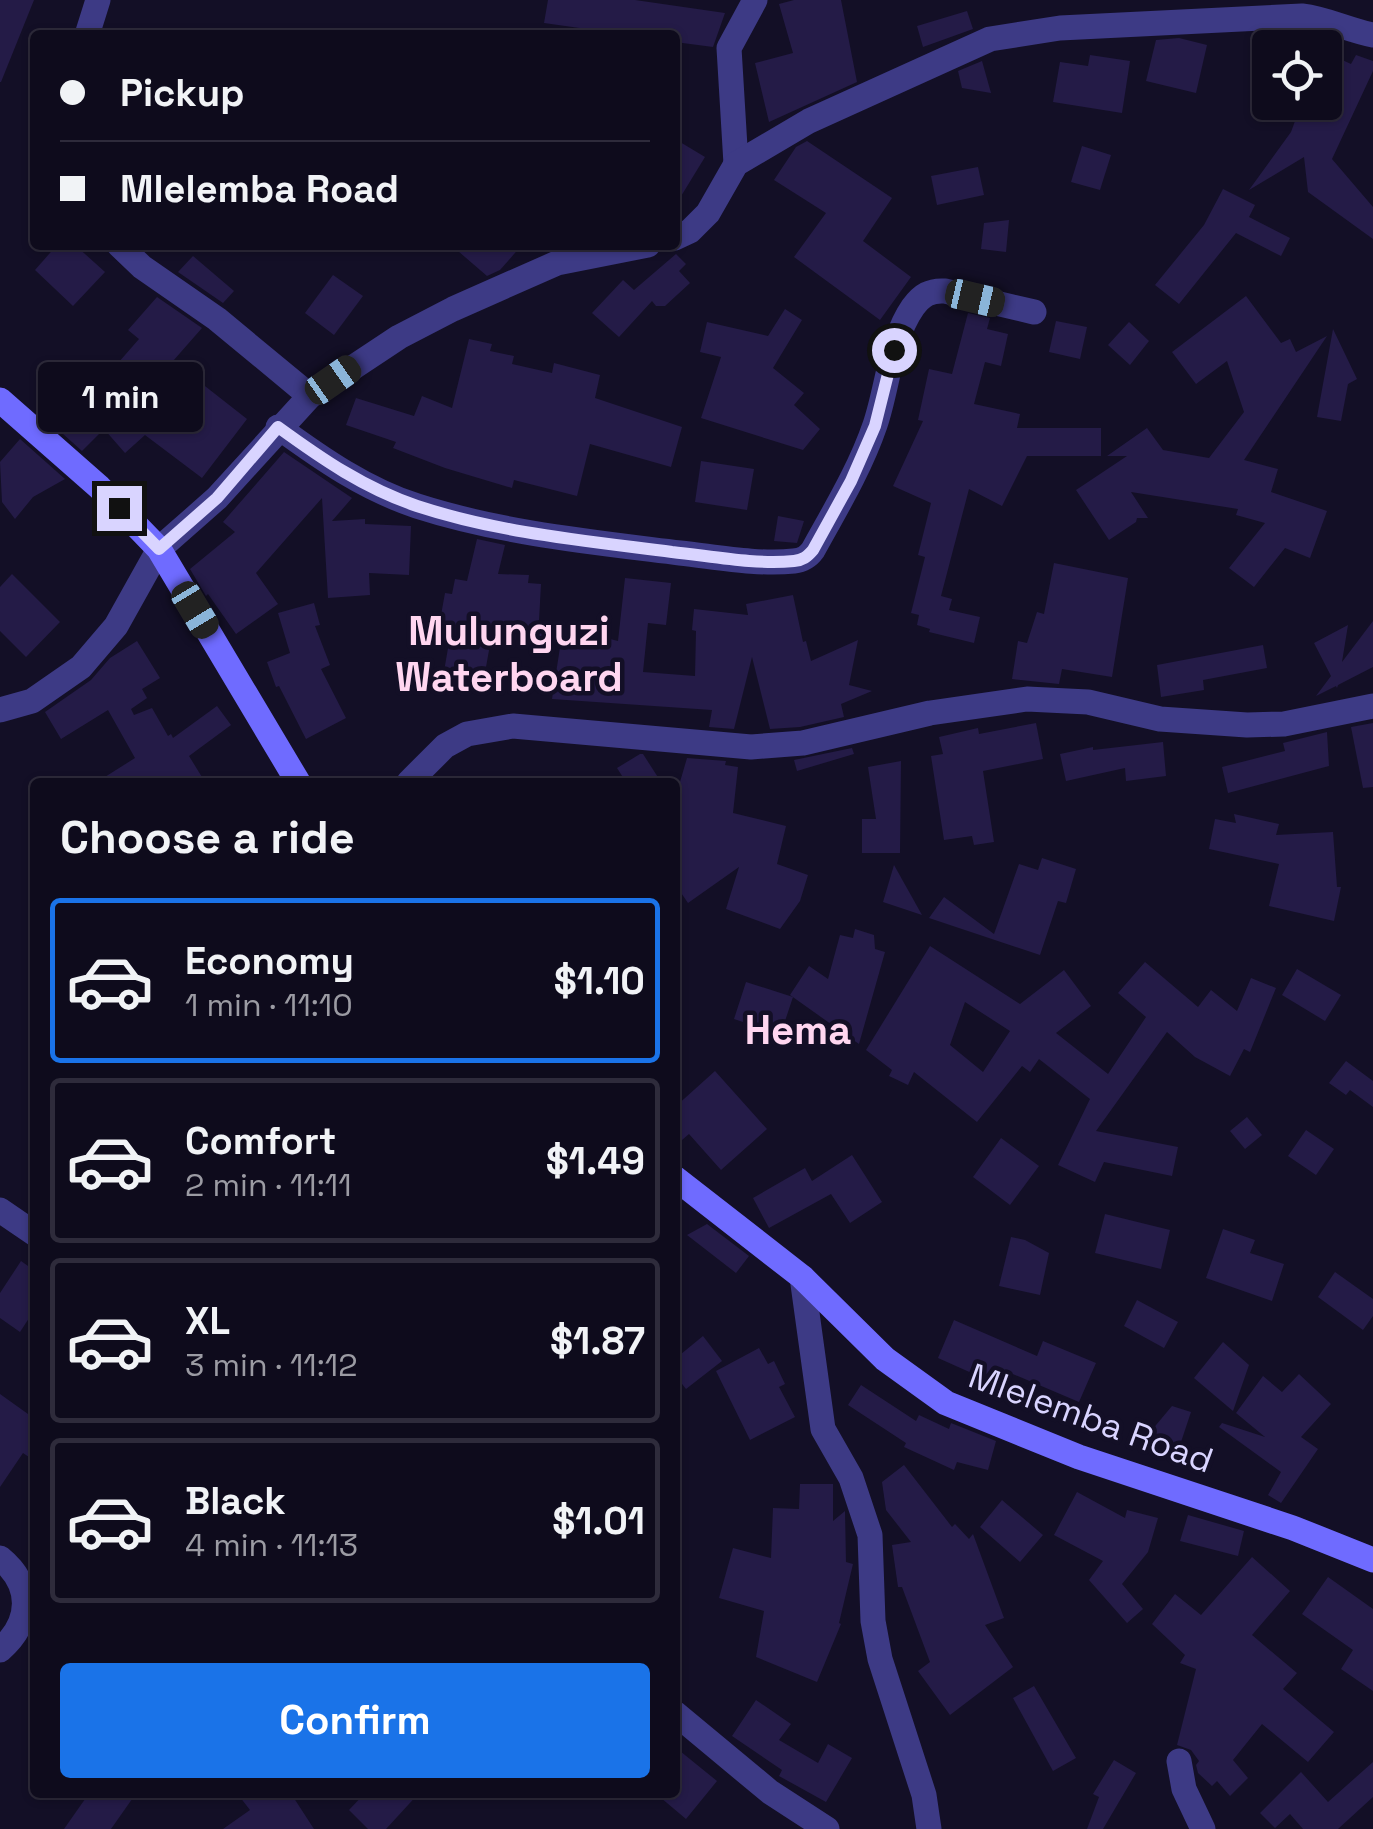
<!DOCTYPE html>
<meta charset="utf-8">
<style>
body{margin:0;font-family:"Space Grotesk",sans-serif;background:#1c1929;color:#f1f3f6;height:100vh;display:flex;flex-direction:column;font-size:38px;white-space:nowrap}
*{box-sizing:border-box;margin:0}
p{font-size:32px;color:#9b9ba3}
.icon{flex:none;width:55px;height:55px;fill:none;stroke:currentColor;stroke-width:2;stroke-linecap:round;stroke-linejoin:round}
.map{position:relative;flex:1;overflow:hidden}
.details{position:absolute;left:30px;top:778px;width:650px;height:1020px;display:flex;flex-direction:column;background:#0e0b1c;border-radius:10px;box-shadow:0 2px 8px #0004,0 0 0 2px #2e2b3b}
.details>*{flex:none}
.guide{position:absolute;left:30px;top:30px;width:650px;height:220px;border-radius:10px;box-shadow:0 2px 8px #0004,0 0 0 2px #2e2b3b;display:grid;align-content:center;height:220px;padding:0 30px;background:#0e0b1c}
.buttons{position:absolute;left:1252px;top:30px;display:grid;gap:20px}
.buttons a{display:grid;place-items:center;width:90px;height:90px;border-radius:10px;background:#0e0b1c;box-shadow:0 2px 8px #0004,0 0 0 2px #2e2b3b;font-size:50px}
.end{position:absolute;width:45px;height:45px;margin:-22px;border:12px solid #d9d4ff;background:#111;box-shadow:0 0 0 5px #111}
.from{border-radius:50%}
.bubble{position:absolute;height:70px;border-radius:10px;background:#0e0b1c;box-shadow:0 2px 8px #0004,0 0 0 2px #2e2b3b;font-size:32px;font-weight:600;line-height:70px;text-align:center}
.car{position:absolute;width:30px;height:60px;margin:-30px -15px;border-radius:12px;box-shadow:0 0 8px 2px #0007;background:linear-gradient(#222 24%,#8ab4d8 0 40%,#222 0 76%,#8ab4d8 0 86%,#222 0)}
.guide b{display:flex;align-items:center;gap:35px;height:95px;font-size:38px}
.guide b+b{border-top:2px solid #2e2b3b}
.guide i{width:25px;height:25px;background:#f1f3f6}
ul{padding:0;list-style:none}
li{display:flex;align-items:center;gap:30px;height:165px;margin:0 20px 15px;padding:0 10px;border:5px solid #2e2b3b;border-radius:10px}
li div{flex:1}
li b{display:block;font-size:38px}
li em{font-style:normal;font-weight:600}
li.selected{border-color:#1a73e8}
li>.icon{width:90px;height:90px;stroke-width:1.5}
h2{padding:0 30px;font-size:45px;line-height:120px}
.cta{display:flex;gap:20px;margin-top:auto;padding:20px 30px}
.cta a{flex:1;height:115px;border-radius:10px;background:#1a73e8;color:#fff;font-size:40px;font-weight:600;line-height:115px;text-align:center}
.map>svg:first-child{display:block}
</style>
<div class="map">
<svg width="1373" height="1829" viewBox="0 0 1373 1829">
<rect width="100%" height="100%" fill="#130f26"/>
<g fill="#241b47" fill-rule="evenodd">
<path d="M0,0H34L1,82H0Z"/>
<path d="M548,0H635L725,13L713,47L675,42V35H629L544,23Z"/>
<path d="M794,0H841L857,82L769,122L755,63L793,53L779,4Z"/>
<path d="M967,11L973,29L923,47L917,26Z"/>
<path d="M1289,33L1288,46L1252,43L1253,35Z"/>
<path d="M1179,38L1207,45L1196,93L1146,81L1156,40Z"/>
<path d="M1325,52L1351,64L1356,55L1373,61V71L1332,159L1373,207V239L1308,192L1304,157L1249,190L1291,132L1302,102H1325Z"/>
<path d="M1090,55L1130,61L1122,113L1053,102L1060,62L1088,66Z"/>
<path d="M982,61L991,93L962,88L958,71Z"/>
<path d="M675,139L705,157L675,206Z"/>
<path d="M807,141L892,198L863,241L911,277L880,320L794,257L826,213L774,180L796,147Z"/>
<path d="M1082,146L1111,155L1100,190L1071,182Z"/>
<path d="M978,167L984,195L937,205L931,176Z"/>
<path d="M1223,189L1255,205L1249,217L1290,238L1281,256L1236,233L1179,304L1155,285L1204,225Z"/>
<path d="M1009,220L1006,252L981,249L984,223Z"/>
<path d="M57,245H75L105,272L73,306L35,270Z"/>
<path d="M451,245H522L500,270L487,276Z"/>
<path d="M676,254L686,264L679,271L690,283L665,306H656L652,301L619,337L592,313L623,280L634,290Z"/>
<path d="M193,256L234,291L223,303L178,272Z"/>
<path d="M333,275L363,296L334,335L305,313Z"/>
<path d="M1246,296L1281,343L1290,339L1296,352L1327,336L1244,460L1278,469L1271,492L1327,511L1310,558L1285,548L1254,587L1229,568L1265,523L1236,515L1238,509L1131,492L1148,518H1137L1136,522L1109,540L1076,490L1127,456H1107L1147,428L1163,450L1209,458L1244,412L1227,361L1196,384L1172,352Z"/>
<path d="M157,297L202,328L173,361L247,419L202,478L145,435L125,453L104,429L82,451L42,415L54,401L61,406L90,377L98,386L139,339L128,330Z"/>
<path d="M785,309L802,320L773,368L804,393L794,405L820,429L803,450L701,418L721,357L700,352L707,322L768,336Z"/>
<path d="M968,313L990,318L987,329L1008,334L1001,366L985,362L974,404L1020,414L1017,428H1101V456H1027L1002,506L969,489L941,596L952,599L949,610L980,617L974,643L929,632L930,629L917,625L919,615L911,613L925,557L918,555L931,503L893,486L923,421L918,420L929,369L952,374Z"/>
<path d="M1056,321L1087,327L1080,359L1049,352Z"/>
<path d="M1129,322L1149,341L1130,365L1108,345Z"/>
<path d="M1333,329L1357,379L1348,384L1341,421L1317,417Z"/>
<path d="M469,339L492,344L490,351L514,356L512,364L552,373L554,363L600,375L595,398L682,427L671,467L590,444L577,496L514,480L512,488L445,468L393,448L396,442L346,425L356,398L414,416L422,396L452,408Z"/>
<path d="M20,439L65,479L33,497L15,519L2,502L0,462Z"/>
<path d="M284,452L352,498L332,521L365,519V524L411,526L409,575L369,573L370,595L328,598L322,498L256,573L278,604L236,634L208,594L206,596L190,569L235,532L223,522Z"/>
<path d="M701,461L754,469L747,510L695,502Z"/>
<path d="M778,516L804,521L797,543L774,541Z"/>
<path d="M477,539L505,545L498,574L529,575L528,583L541,584L539,621L618,641L625,578L671,583L666,625L648,623L643,672L695,676L696,631L692,630L694,609L748,615L746,604L793,595L803,642L806,641L811,661L858,640L849,685L872,691L841,704L844,717L800,727L770,729L752,657L734,729L709,727L712,710L552,699L561,641L491,639L483,684L443,677L451,631L439,626L445,593L452,594L455,579L467,581Z"/>
<path d="M1054,563L1128,578L1112,677L1062,669L1059,684L1012,679L1018,641L1027,643L1037,612L1044,614Z"/>
<path d="M12,574L60,622L26,657L0,631V587Z"/>
<path d="M314,603L320,625L315,626L330,665L321,669L346,718L306,739L279,686L276,687L267,662L290,653L278,613Z"/>
<path d="M1373,621V667L1338,685L1337,688L1336,686L1316,696L1331,676L1314,643L1348,625L1342,662Z"/>
<path d="M137,641L160,678L142,689L147,698L131,709L134,715L152,708L168,736L171,734L173,738L217,706L231,725L189,756L205,782H97L135,758L108,710L61,739L45,712L91,680L110,658Z"/>
<path d="M1263,645L1267,668L1203,680L1204,690L1161,697L1157,665Z"/>
<path d="M1036,723L1043,759L983,771L994,842L974,845L972,836L944,840L931,756L943,754L939,737L978,728L979,734Z"/>
<path d="M1373,723V787L1363,788L1351,727Z"/>
<path d="M1327,732L1329,766L1228,793L1222,767L1285,751L1283,743Z"/>
<path d="M1163,742L1166,776L1126,781L1125,768L1066,781L1060,754L1093,747V750Z"/>
<path d="M852,748L854,754L797,771L794,760Z"/>
<path d="M640,754H643L661,782H626L617,768Z"/>
<path d="M687,758L726,761L725,765L738,767L733,813L786,826L777,864L808,875L800,901L780,929L726,909L739,867L688,903L675,884V854L682,834L675,832V799Z"/>
<path d="M901,761L900,853H862V819H876L868,767Z"/>
<path d="M1234,814L1279,824L1276,835L1333,832L1337,887H1341L1334,921L1269,906L1279,864L1209,849L1215,819L1236,823Z"/>
<path d="M1042,858L1076,869L1066,903L1058,901L1040,955L929,918L944,897L994,934L1019,864L1038,870Z"/>
<path d="M894,865L922,915L883,902Z"/>
<path d="M855,929L874,935L875,949L885,952L859,1044L790,995L809,966L828,979L840,935L853,938Z"/>
<path d="M930,946L1020,1004L1064,970L1091,1006L1056,1033L1108,1074L1146,1017L1118,993L1145,962L1198,1007L1211,990L1237,1011L1251,978L1276,988L1250,1052L1244,1049L1230,1076L1195,1057L1167,1032L1096,1131L1178,1147L1172,1176L1104,1162L1095,1182L1058,1165L1090,1099L1039,1059L1030,1072L1022,1066L977,1122L914,1072L908,1085L889,1076L892,1070L866,1050ZM965,1002L1010,1031L983,1072L950,1045Z"/>
<path d="M1297,969L1341,995L1325,1021L1282,995Z"/>
<path d="M746,982L793,997L779,1039L753,1030L752,1025L734,1019Z"/>
<path d="M1346,1061L1373,1081V1107L1350,1090L1346,1095L1329,1083Z"/>
<path d="M715,1071L767,1129L721,1170L689,1134L675,1146V1107Z"/>
<path d="M1247,1117L1262,1135L1245,1149L1230,1131Z"/>
<path d="M1306,1130L1334,1149L1316,1175L1288,1156Z"/>
<path d="M1001,1138L1039,1166L1010,1205L973,1177Z"/>
<path d="M852,1155L882,1202L850,1223L831,1194L769,1228L753,1198L805,1168L812,1181Z"/>
<path d="M1105,1214L1170,1230L1161,1269L1095,1253Z"/>
<path d="M707,1224L749,1256L736,1273L687,1235Z"/>
<path d="M1223,1229L1255,1240L1250,1253L1284,1264L1272,1301L1206,1278Z"/>
<path d="M1011,1237L1025,1240L1049,1253L1040,1295L999,1286Z"/>
<path d="M21,1261L35,1271V1309L20,1332L0,1318V1293Z"/>
<path d="M1335,1272L1373,1299V1316L1363,1330L1318,1297Z"/>
<path d="M1137,1300L1178,1322L1164,1348L1124,1326Z"/>
<path d="M954,1320L1037,1356L1043,1341L1096,1363L1079,1402L1001,1369L994,1383L938,1358Z"/>
<path d="M703,1336L722,1361L686,1389L675,1375V1359Z"/>
<path d="M1223,1342L1249,1365L1233,1411L1194,1378Z"/>
<path d="M759,1348L768,1364L774,1361L785,1384L779,1387L795,1417L750,1440L716,1371Z"/>
<path d="M1299,1374L1331,1404L1301,1437L1318,1449L1281,1503L1268,1495L1281,1472L1219,1427L1222,1423L1265,1437L1236,1413L1263,1376L1282,1392Z"/>
<path d="M861,1385L916,1421L919,1415L949,1429L951,1423L996,1441L988,1470L957,1462L954,1470L904,1447L906,1443L848,1405Z"/>
<path d="M0,1394L35,1419V1461L23,1453L0,1487Z"/>
<path d="M1172,1406L1191,1412L1179,1448L1146,1437Z"/>
<path d="M904,1465L952,1527L955,1524L969,1539L973,1534L1004,1618L985,1625L1013,1667L950,1715L918,1671L930,1662L902,1587H898L892,1545L911,1542L886,1510L882,1482Z"/>
<path d="M800,1484H833V1521L845,1511L846,1562L853,1564L839,1623L841,1624L817,1682L756,1657L764,1611L719,1598L733,1548L771,1558L773,1508L799,1509Z"/>
<path d="M1077,1492L1125,1518L1127,1510L1158,1518L1148,1552L1122,1584L1143,1609L1127,1623L1089,1580L1103,1561L1054,1535Z"/>
<path d="M1002,1500L1043,1535L1020,1562L980,1527Z"/>
<path d="M1188,1515L1244,1531L1238,1556L1180,1541Z"/>
<path d="M1252,1557L1290,1591L1252,1635L1297,1673L1283,1689L1334,1732L1308,1762L1262,1724L1233,1760L1248,1778L1230,1796L1217,1781L1212,1786L1198,1773L1196,1765L1199,1761L1191,1750L1177,1745L1196,1669L1180,1663L1185,1655L1152,1624L1175,1594L1201,1615Z"/>
<path d="M1328,1577L1373,1609V1691L1341,1669L1353,1650L1302,1614Z"/>
<path d="M1034,1686L1076,1758L1053,1771L1013,1698Z"/>
<path d="M756,1700L791,1724L779,1740L818,1763L828,1744L852,1758L826,1802L779,1776L782,1770L732,1736Z"/>
<path d="M675,1747L717,1781L686,1819L654,1792H675Z"/>
<path d="M1114,1760L1136,1773L1103,1829H1087L1099,1797L1093,1794Z"/>
<path d="M1373,1762V1797L1338,1829H1303L1290,1814L1275,1828L1260,1813L1301,1772L1328,1802Z"/>
<path d="M90,1792H137L111,1829H64Z"/>
<path d="M236,1792H290L314,1829H223L250,1810Z"/>
<path d="M366,1792H420L386,1829H368L349,1810Z"/>
</g>
<g fill="none" stroke-linecap="round" stroke-linejoin="round">
<g stroke="#3d3a85" stroke-width="25">
<path d="M87,35L98,0"/>
<path d="M736,164L729,48L755,0"/>
<path d="M675,238L690,231L708,213L736,164L809,121L990,39L1060,28L1302,16C1327,19 1348,30 1373,35"/>
<path d="M119,245L142,267L217,319L310,396"/>
<path d="M278,427C322,459 365,489 417,506C501,533 592,542 680,553C717,557 758,565 794,561C803,560 808,557 813,550C835,510 860,469 875,425C888,387 890,340 913,307C922,295 930,290 945,291L1034,312"/>
<path d="M0,710L32,701L81,667L116,626L159,549L217,498L310,396L399,337L453,309L557,263L648,245"/>
<path d="M409,782L445,746L467,734L513,726L751,747L803,743L930,713L1027,699L1088,702L1160,719L1247,725L1284,724L1373,706"/>
<path d="M0,1210L35,1234"/>
<path d="M802,1277L823,1429L851,1478L870,1535L873,1621L880,1659L924,1795L929,1829"/>
<path d="M0,1558C33,1585 32,1622 0,1650"/>
<path d="M675,1713L770,1792L827,1829"/>
<path d="M1179,1761L1184,1789L1203,1829"/>
</g>
<g stroke="#6f6bff" stroke-width="25">
<path d="M0,400L99,487L159,549L298,782"/>
<path d="M675,1178L802,1277L885,1359L946,1403L1079,1457L1293,1528L1373,1560"/>
</g>
</g>
<g fill="none" stroke-linecap="round" stroke-linejoin="round">
<path stroke="#d9d4ff" stroke-width="12" d="M119,508L159,549L217,498L278,427C322,459 364,488 417,506C499,533 587,541 672,552C711,556 755,565 794,561C803,560 807,557 813,550L851,481L875,426L894,350"/>
</g>
<g text-anchor="middle" stroke-width="9" stroke-linejoin="round" paint-order="stroke">
<g font-size="35" fill="#d9d4ff" stroke="#130f26">
<text transform="translate(1091 1418) rotate(20)" y="12">Mlelemba Road</text>
</g>
<g font-size="40" font-weight="bold" fill="#ffd6f0" stroke="#130f26">
<text x="509" y="645">Mulunguzi<tspan x="509" dy="46">Waterboard</tspan></text>
<text x="798" y="1044">Hema</text>
</g>
</g>
</svg>
<div class="buttons">
<a><svg class="icon" aria-label="locate" viewBox="0 0 24 24"><circle cx="12" cy="12" r="6"/><path d="M12 2v4M12 18v4M2 12h4M18 12h4"/></svg></a>
</div>
<i class="end from" style="left:894px;top:350px"></i>
<i class="end" style="left:119px;top:508px"></i>
<div class="bubble" style="left:38px;top:362px;width:165px">1 min</div>
<i class="car" style="left:975px;top:298px;rotate:103deg"></i>
<i class="car" style="left:333px;top:380px;rotate:55deg"></i>
<i class="car" style="left:195px;top:610px;rotate:149deg"></i>
<div class="guide">
<b><i class="from"></i>Pickup</b>
<b><i></i>Mlelemba Road</b>
</div>
<section class="details">
<h2>Choose a ride</h2>
<ul>
<li class="selected"><svg class="icon" aria-label="car" viewBox="0 0 24 24"><path d="M5 17H2v-5l4-1 3-4h7l3 4 3 1v5h-3M9 17h6M6 11h13"/><circle cx="7" cy="17" r="2"/><circle cx="17" cy="17" r="2"/></svg><div><b>Economy</b><p>1 min · 11:10</p></div><em>$1.10</em></li>
<li><svg class="icon" aria-label="car" viewBox="0 0 24 24"><path d="M5 17H2v-5l4-1 3-4h7l3 4 3 1v5h-3M9 17h6M6 11h13"/><circle cx="7" cy="17" r="2"/><circle cx="17" cy="17" r="2"/></svg><div><b>Comfort</b><p>2 min · 11:11</p></div><em>$1.49</em></li>
<li><svg class="icon" aria-label="car" viewBox="0 0 24 24"><path d="M5 17H2v-5l4-1 3-4h7l3 4 3 1v5h-3M9 17h6M6 11h13"/><circle cx="7" cy="17" r="2"/><circle cx="17" cy="17" r="2"/></svg><div><b>XL</b><p>3 min · 11:12</p></div><em>$1.87</em></li>
<li><svg class="icon" aria-label="car" viewBox="0 0 24 24"><path d="M5 17H2v-5l4-1 3-4h7l3 4 3 1v5h-3M9 17h6M6 11h13"/><circle cx="7" cy="17" r="2"/><circle cx="17" cy="17" r="2"/></svg><div><b>Black</b><p>4 min · 11:13</p></div><em>$1.01</em></li>
</ul>
<div class="cta"><a>Confirm</a></div>
</section>
</div>
